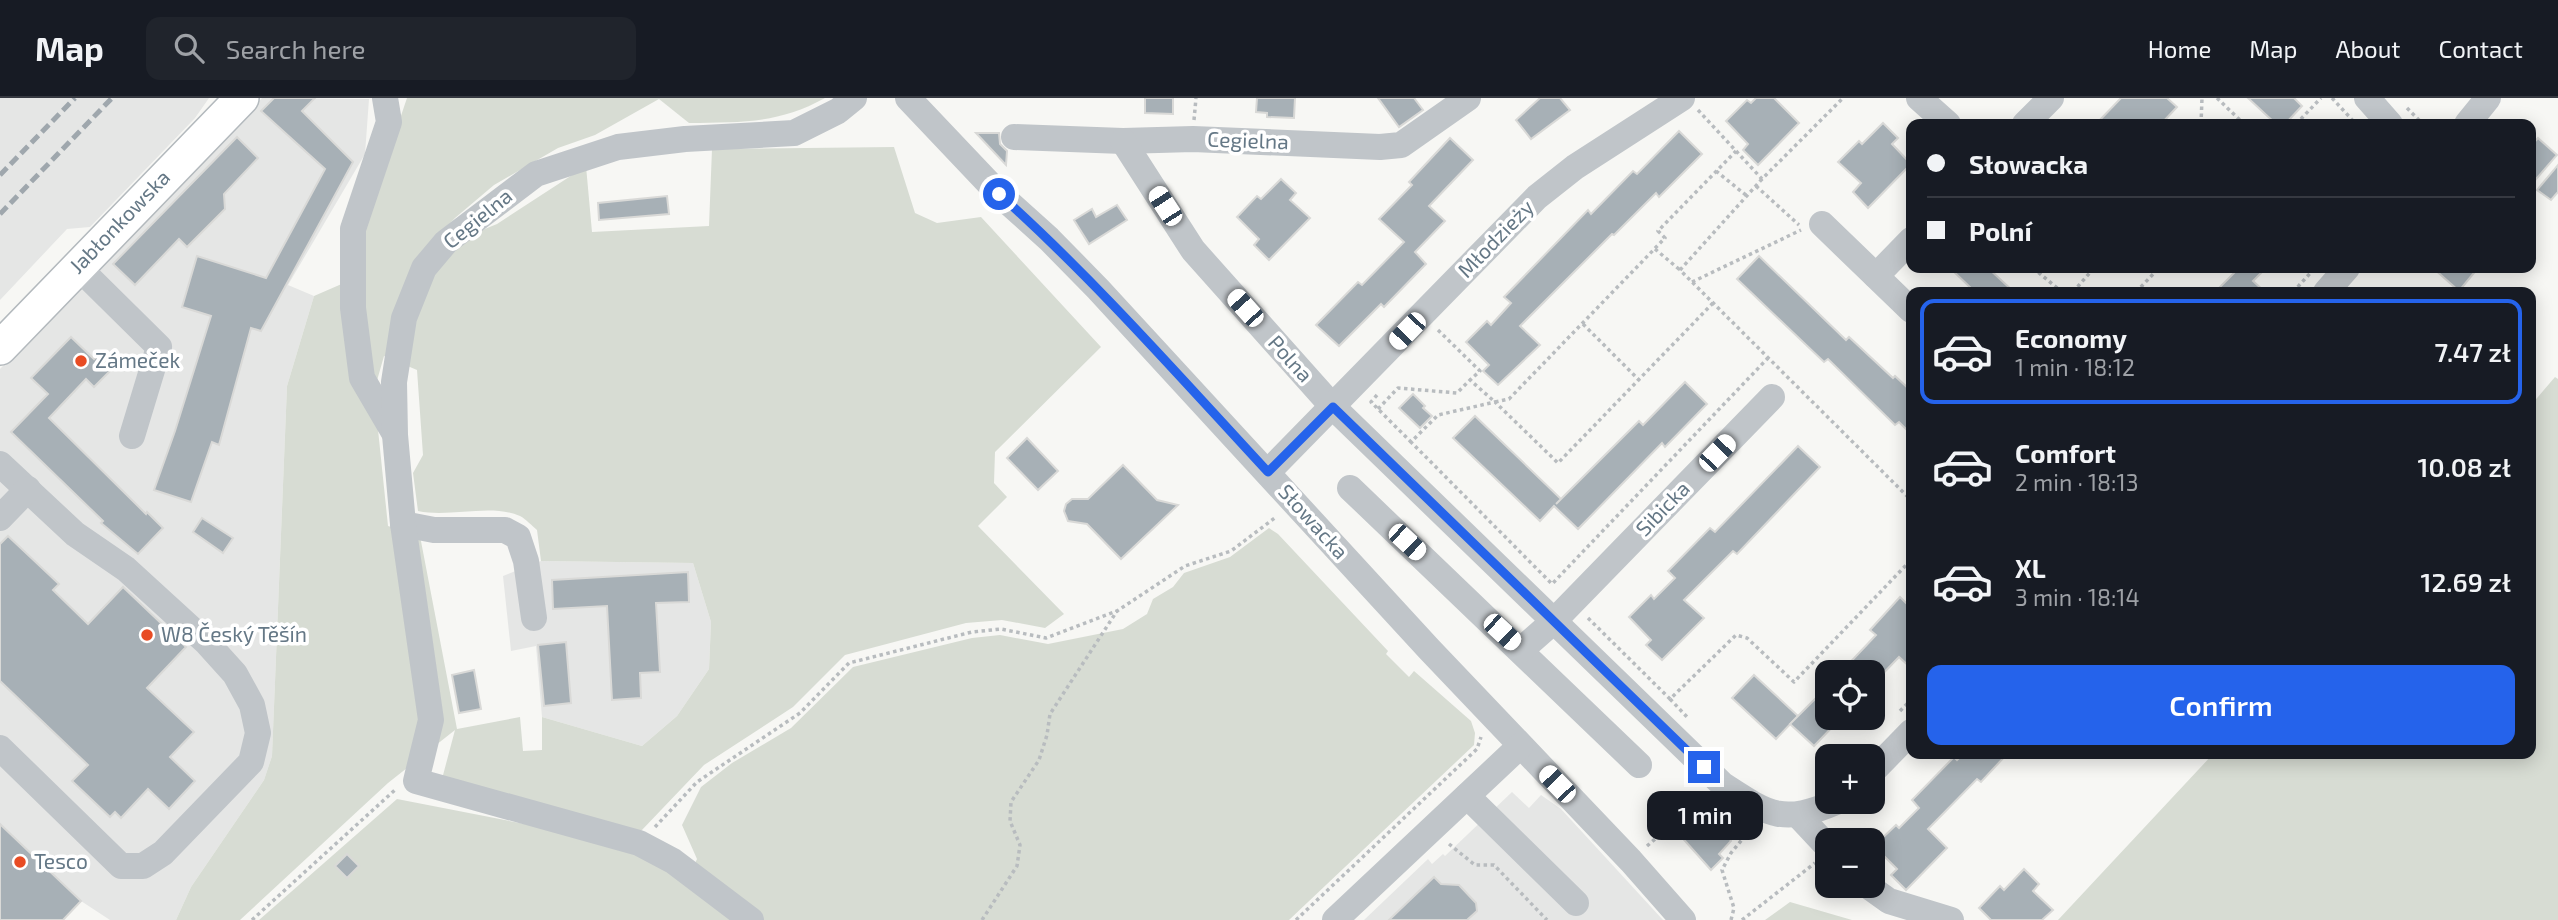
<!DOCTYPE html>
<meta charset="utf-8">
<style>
body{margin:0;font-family:"Exo 2",sans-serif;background:#20242c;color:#f1f3f6;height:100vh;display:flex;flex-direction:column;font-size:26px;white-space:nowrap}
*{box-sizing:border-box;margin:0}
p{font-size:23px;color:#9ea1a6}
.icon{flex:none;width:38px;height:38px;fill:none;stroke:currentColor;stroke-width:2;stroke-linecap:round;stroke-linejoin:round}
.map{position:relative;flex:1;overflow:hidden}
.details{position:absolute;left:1906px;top:189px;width:630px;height:472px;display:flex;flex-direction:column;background:#171b24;border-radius:14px;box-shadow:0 4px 18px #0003}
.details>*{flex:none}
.banner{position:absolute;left:1906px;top:21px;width:630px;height:154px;border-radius:14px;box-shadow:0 4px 18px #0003;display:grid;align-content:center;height:154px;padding:0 21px;background:#171b24}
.buttons{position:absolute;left:1815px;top:562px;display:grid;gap:14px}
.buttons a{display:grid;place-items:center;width:70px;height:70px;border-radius:14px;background:#171b24;box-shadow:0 4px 18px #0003;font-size:35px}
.end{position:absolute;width:32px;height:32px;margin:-16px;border:9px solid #2563eb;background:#fff;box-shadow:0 0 0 4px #fff}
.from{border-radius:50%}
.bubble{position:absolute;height:49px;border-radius:14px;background:#171b24;box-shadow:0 4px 18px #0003;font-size:23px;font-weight:600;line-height:49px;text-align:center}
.car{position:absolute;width:21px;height:42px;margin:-21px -10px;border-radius:9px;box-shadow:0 0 5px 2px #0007;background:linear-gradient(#fff 24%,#345 0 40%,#fff 0 76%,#345 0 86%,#fff 0)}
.banner b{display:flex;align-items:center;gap:24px;height:66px;font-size:26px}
.banner b+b{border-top:2px solid #363941}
.banner i{width:18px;height:18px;background:#f1f3f6}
ul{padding:12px 0 0;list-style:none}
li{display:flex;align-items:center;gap:21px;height:105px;margin:0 14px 10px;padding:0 7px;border:4px solid transparent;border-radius:14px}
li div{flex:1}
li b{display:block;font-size:26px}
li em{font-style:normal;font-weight:600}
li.active{border-color:#2563eb}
li>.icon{width:63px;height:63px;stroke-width:1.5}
.button{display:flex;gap:14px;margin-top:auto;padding:14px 21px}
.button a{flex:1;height:80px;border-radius:14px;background:#2563eb;color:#fff;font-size:28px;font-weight:600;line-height:80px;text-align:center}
header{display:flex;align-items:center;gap:42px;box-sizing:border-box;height:98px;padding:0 35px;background:#171b24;border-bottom:2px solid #363941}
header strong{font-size:33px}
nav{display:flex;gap:38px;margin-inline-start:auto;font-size:24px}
.search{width:490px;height:63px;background:#20242c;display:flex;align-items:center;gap:18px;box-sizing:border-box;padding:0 24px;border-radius:14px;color:#9ea1a6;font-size:26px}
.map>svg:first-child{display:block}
</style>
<header>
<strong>Map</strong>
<div class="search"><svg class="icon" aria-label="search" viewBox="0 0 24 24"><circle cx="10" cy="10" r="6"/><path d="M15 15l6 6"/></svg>Search here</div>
<nav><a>Home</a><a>Map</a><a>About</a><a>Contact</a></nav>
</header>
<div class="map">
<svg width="2558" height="822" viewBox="0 0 2558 822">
<rect width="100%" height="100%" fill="#f7f7f4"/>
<g fill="#e5e6e5">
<path d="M0,0H209L195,20L90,129L67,131L0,202Z"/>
<path d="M262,0L369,1L365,56L288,187L314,198L287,288L272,658L264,682L191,789L176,822H110L81,803L0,726V271Z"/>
<path d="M541,463L693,465L711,524L709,571L677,618L642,648L542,619L536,548L511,553L503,478Z"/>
<path d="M1512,694L1529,710L1541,697L1561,711L1663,822H1364L1428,761L1432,766L1443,756L1445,758Z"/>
</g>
<g fill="#d7dcd3" fill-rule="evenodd">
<path d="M407,0H825C778,26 741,24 689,25L659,1L595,37L558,50L494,87L455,120L419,158L497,126L586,68L592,134L709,128L712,51L894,49L915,115L937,125L981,119L1101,249L995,354L994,385L1007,399L978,428L1064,516L1045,530L1002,522L966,525L845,557L793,609L704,667L641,733L442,681L455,632L388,685L240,822H176L191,789L264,682L272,658L287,288L314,198L360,178L359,142ZM384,258L417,272L423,357L413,375L418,413C450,420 490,405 520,418C526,421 532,428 537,432L541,463L693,465L711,524L709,571L677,618L642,648L542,619V652L523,653L520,619L457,631L420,438L388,428L374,293Z"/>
<path d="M2555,279L2558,281V822H2058L2213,656H2530L2531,307Z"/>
<path d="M1269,430L1278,436L1388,553L1386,556L1409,579L1414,573L1471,623L1475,635L1474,647L1289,822H259L397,701L632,747L688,780L697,761L682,727L701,689L732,665L791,630L853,569L972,540L1000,537L1048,546L1123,531L1147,516L1153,501L1173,489L1184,475L1230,459Z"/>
<path d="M1790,804L1852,822H1765Z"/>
</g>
<g fill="#a7b0b6" stroke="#d9d9d7" stroke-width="2">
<path d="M274,0H315L302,13L353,64L261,233L251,230L219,347L212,344L191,404L154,392L175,333L211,218L182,209L197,158L266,180L325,71L261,13Z"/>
<path d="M1145,0H1173V16L1145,15Z"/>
<path d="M1257,0H1295L1294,20L1267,19V15L1256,14Z"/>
<path d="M1378,0H1414L1423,12L1399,29Z"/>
<path d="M1540,0H1560L1570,12L1531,41L1516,22Z"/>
<path d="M1756,0H1774L1799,25L1758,67L1743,52L1748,46L1726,23L1747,2L1751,5Z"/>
<path d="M2121,0H2167L2177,9L2161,26H2096Z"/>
<path d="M2248,0H2294L2302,8L2285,26H2276Z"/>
<path d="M1883,25L1898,40L1892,46L1911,66L1868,110L1853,94L1861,85L1838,64L1859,43L1862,46Z"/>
<path d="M1679,33L1702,56L1659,99L1656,95L1614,137L1612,136L1520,228L1540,247L1498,287L1483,273L1489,267L1466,244L1487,223L1491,227L1511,205L1504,199L1588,112L1591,116L1633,73L1637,76Z"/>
<path d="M976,35H999L1000,46L1007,53L1006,67Z"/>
<path d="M237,39L258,60L224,96L225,111L187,149L179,141L135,187L113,166Z"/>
<path d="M1450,40L1473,62L1429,108L1445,123L1415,154L1426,166L1384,209L1381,206L1339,248L1316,227L1358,184L1362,187L1404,144L1379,121L1412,87L1409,84Z"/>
<path d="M2538,40L2557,57L2530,88V49Z"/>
<path d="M2558,67V94L2551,102L2537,92Z"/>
<path d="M1281,81L1296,95L1290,102L1310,120L1269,162L1254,147L1259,141L1237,119L1257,98L1261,101Z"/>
<path d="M667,98L669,116L599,122L598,105Z"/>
<path d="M1117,107L1127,122L1089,146L1074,122L1092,111L1096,119Z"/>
<path d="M1759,158L1846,242L1849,239L1893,280L1895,278L1911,293V336L1899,324L1895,327L1828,261L1824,264L1737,181Z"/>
<path d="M1950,170H1988L2014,194H1975Z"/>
<path d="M2239,170H2266L2253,183L2265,194H2215Z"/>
<path d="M2433,170H2478L2459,193Z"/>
<path d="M71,239L94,261L100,255L114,269L94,289L86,281L49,320L146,416L147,414L163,430L138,456L101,425L103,423L11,334L48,296L31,280Z"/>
<path d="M1685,284L1707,306L1665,349L1662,345L1578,431L1554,408L1540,423L1453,340L1475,318L1561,401L1556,406L1639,323L1643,327Z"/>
<path d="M1413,296L1425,308L1423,310L1432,318L1420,330L1399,310Z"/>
<path d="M1027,340L1058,373L1038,392L1007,360Z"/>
<path d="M1798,348L1820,369L1737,456L1733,453L1684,502L1704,520L1662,562L1646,547L1651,542L1629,519L1651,497L1654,501L1675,480L1668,473L1710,430L1715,434Z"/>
<path d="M1123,367L1157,402L1178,407L1121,461L1087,426L1068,423L1064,413L1066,406L1072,401H1088Z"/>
<path d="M202,420L233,440L223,455L193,434Z"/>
<path d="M8,438L59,486L53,492L88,526L123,489L186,549L147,590L194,634L170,659L195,683L169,711L148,691L121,720L115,714L110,719L72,683L88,667L0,583V446Z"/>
<path d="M688,474L689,504L656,505L660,574L640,575L641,600L612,602L607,508L553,511L552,482Z"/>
<path d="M1900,499L1911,510V570L1899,559L1872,587V574H1841L1876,537L1870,532Z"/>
<path d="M566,544L571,605L544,608L538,547Z"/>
<path d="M474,572L481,611L459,615L452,577Z"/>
<path d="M1754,577L1798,618L1776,641L1732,600Z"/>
<path d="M1827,589V620H1841L1814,648L1790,626Z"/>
<path d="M1963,656H2007L1981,684L1977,681L1928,731L1947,750L1906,792L1891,777L1897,771L1874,748L1896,727L1899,730L1919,710L1912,702L1954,659L1957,662Z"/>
<path d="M1708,707L1731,743L1719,756L1723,760L1711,772L1678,735Z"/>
<path d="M0,726L81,803L63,822H0Z"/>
<path d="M347,756L359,768L347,780L335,768Z"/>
<path d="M2024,771L2039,786L2033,793L2053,812L2042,822H1991L1979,810L2000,788L2004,792Z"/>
<path d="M1434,779L1441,786L1459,787L1476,805L1477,813L1467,822H1389Z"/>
</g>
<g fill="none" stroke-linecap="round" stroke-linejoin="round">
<defs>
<path id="major" d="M0,250L242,0"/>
</defs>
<use href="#major" stroke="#b3b9bd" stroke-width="36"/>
<g stroke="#b8bcbf" stroke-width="3.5" stroke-dasharray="3.5 3.5" stroke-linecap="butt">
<path d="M2217,0L2244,26"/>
<path d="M2332,0L2356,26"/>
<path d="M2407,10L2423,26"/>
<path d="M1698,12L1762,81L1843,0"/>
<path d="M1194,22L1196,0"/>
<path d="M2201,26L2202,0"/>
<path d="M2296,26L2321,0"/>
<path d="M1716,73L1747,98"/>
<path d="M1762,81L1680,172L1911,402"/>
<path d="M1756,88L1799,127"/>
<path d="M1655,151L1680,172"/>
<path d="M2033,170L2062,194"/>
<path d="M1692,184L1801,132"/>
<path d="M2073,194L2094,170"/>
<path d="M2136,194L2159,170"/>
<path d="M2293,194L2315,170"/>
<path d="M1713,205L1558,365L1495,304L1438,317L1411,344L1552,486L1768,260"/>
<path d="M1583,226L1639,282"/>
<path d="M1438,232L1480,273L1470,282"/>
<path d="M1377,297L1371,304L1411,344"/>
<path d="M1378,311L1398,290L1457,295L1470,282L1495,304L1509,301L1665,140L1658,133L1736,53"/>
<path d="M1588,520L1670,601L1736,537L1747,540L1794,584L1911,462"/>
<path d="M1670,601L1688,620"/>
<path d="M1900,613L1911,602"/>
<path d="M655,729L697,684L800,615L849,565L972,534L1001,531L1046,540L1117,513L1185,468L1231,453L1276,419"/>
<path d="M1449,746L1475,767H1494L1547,822"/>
<path d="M1647,748L1702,700L1742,742"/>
<path d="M252,822L396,691"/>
<path d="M982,822L1017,768L1020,747L1010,723L1011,704L1039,662L1047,637L1050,616L1117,513"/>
<path d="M1296,822L1477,651L1481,639"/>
<path d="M1731,822L1734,810L1722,772L1731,755L1753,728"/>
<path d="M1742,822L1815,765"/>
</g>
<g stroke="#c0c5c9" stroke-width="26">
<path d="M385,0L389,24L353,131V210L362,280L393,333"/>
<path d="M908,0L999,96L1049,141L1098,191L1429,551L1631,763L1683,822"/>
<path d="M1919,0L1948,26"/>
<path d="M2367,0L2390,26"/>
<path d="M2025,26L2051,0"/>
<path d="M2467,26L2488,0"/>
<path d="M1014,39L1123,43L1193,41L1380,49L1401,47L1468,0"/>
<path d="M1123,43L1193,152L1333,309L1723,687C1769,717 1782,727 1836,704"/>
<path d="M1822,126L1911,212"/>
<path d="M77,168L159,249L132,338"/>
<path d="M1876,178L1911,142"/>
<path d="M2326,194L2347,170"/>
<path d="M0,366L75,436L126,471L207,545L235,576L252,607L258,635L251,664L163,755L143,768H121L0,650"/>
<path d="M1268,374L1537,99L1575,69L1682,0"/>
<path d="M1350,390L1639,667"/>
<path d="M0,420L28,391"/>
<path d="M403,426L434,432H505L518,439L526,463L534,520"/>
<path d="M1521,552L1554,523L1772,299"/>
<path d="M1872,674L1911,634"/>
<path d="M1467,698L1576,805"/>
<path d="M1798,717L1827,748"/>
<path d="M1868,788L1889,803L1951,822"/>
<path d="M751,822L673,763L639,745L416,683L431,622L403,426L395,337L394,284L404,220L424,170L446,144L536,76L618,49L685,41L794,35L838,13L854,0"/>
<path d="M1335,822L1520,648"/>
</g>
<use href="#major" stroke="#fff" stroke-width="33"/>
<g stroke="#9fa7ad" stroke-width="5" stroke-dasharray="10 5" stroke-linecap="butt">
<path d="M0,77L75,0"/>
<path d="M0,116L112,0"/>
</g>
</g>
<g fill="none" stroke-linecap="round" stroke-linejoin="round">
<path stroke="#2563eb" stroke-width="9" d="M999,96C1095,182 1180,279 1268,374L1333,309L1704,669"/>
</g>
<g fill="#e84c24" stroke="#fff" stroke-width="2.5">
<circle cx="81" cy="263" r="7"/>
<circle cx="147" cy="537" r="7"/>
<circle cx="20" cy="764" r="7"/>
</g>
<g text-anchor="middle" stroke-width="7" stroke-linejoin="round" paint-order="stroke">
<g font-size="21" fill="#657886" stroke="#fff">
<text transform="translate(1248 43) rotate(2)" y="7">Cegielna</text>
<text transform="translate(478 121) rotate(-39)" y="7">Cegielna</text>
<text transform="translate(120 124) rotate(-46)" y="7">Jabłonkowska</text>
<text transform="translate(1496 141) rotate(-46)" y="7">Młodzieży</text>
<text transform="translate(1290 261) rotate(48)" y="7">Polna</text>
<text transform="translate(1663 411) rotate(-46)" y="7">Sibicka</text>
<text transform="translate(1313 424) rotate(48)" y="7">Słowacka</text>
</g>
<g font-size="21" fill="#657886" stroke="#fff" text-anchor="start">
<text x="95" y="270">Zámeček</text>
<text x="161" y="544">W8 Český Těšín</text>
<text x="34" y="771">Tesco</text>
</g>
</g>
</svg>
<div class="buttons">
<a><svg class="icon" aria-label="locate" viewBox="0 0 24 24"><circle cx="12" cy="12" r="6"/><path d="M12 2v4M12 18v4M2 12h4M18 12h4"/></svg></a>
<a>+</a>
<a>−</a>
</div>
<i class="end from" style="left:999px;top:96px"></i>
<i class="end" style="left:1704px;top:669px"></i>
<div class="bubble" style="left:1647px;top:693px;width:116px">1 min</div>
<i class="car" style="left:1165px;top:108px;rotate:327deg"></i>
<i class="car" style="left:1245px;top:210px;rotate:318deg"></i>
<i class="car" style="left:1407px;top:233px;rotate:224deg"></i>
<i class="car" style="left:1717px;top:355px;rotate:44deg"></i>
<i class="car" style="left:1407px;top:444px;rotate:133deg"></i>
<i class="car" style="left:1502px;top:534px;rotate:133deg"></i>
<i class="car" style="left:1557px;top:686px;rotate:316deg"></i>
<div class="banner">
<b><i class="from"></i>Słowacka</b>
<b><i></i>Polní</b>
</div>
<section class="details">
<ul>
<li class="active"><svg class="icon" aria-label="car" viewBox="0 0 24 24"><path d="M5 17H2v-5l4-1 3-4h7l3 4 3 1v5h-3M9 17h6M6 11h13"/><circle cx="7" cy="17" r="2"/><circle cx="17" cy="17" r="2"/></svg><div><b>Economy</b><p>1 min · 18:12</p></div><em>7.47 zł</em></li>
<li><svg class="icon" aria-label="car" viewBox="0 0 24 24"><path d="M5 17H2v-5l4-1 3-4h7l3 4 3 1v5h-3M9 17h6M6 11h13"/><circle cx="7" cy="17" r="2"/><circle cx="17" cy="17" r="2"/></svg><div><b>Comfort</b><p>2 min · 18:13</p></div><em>10.08 zł</em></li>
<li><svg class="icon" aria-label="car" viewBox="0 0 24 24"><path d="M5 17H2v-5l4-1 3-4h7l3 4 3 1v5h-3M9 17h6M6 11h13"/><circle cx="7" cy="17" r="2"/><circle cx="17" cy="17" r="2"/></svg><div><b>XL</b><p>3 min · 18:14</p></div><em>12.69 zł</em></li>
</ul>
<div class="button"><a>Confirm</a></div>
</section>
</div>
